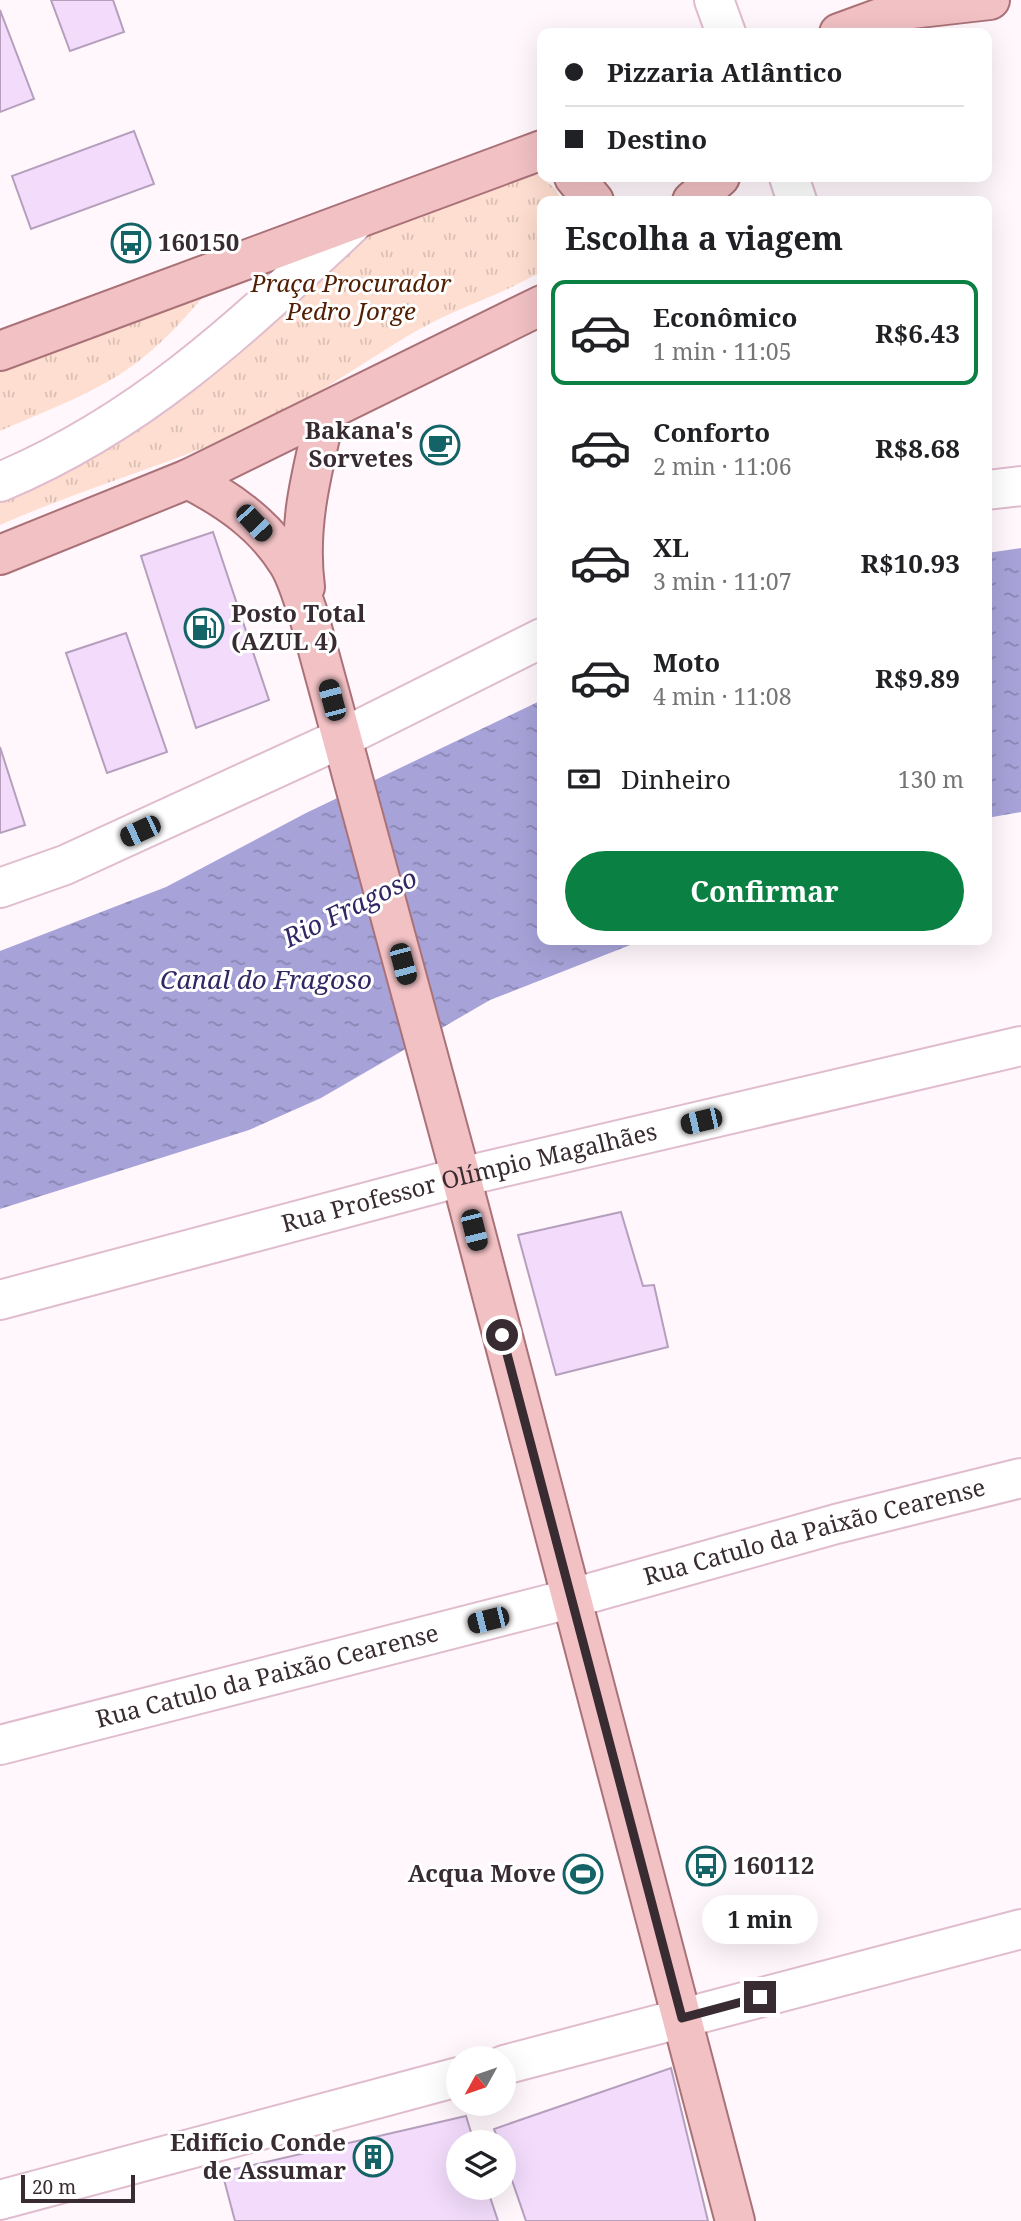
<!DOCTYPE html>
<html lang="pt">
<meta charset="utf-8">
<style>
body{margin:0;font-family:"Noto Serif",serif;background:#f6f6f6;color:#202124;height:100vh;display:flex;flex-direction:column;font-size:26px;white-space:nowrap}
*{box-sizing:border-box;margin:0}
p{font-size:23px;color:#757577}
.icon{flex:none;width:38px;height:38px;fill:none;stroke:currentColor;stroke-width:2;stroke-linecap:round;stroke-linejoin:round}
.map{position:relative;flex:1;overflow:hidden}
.drawer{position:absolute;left:537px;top:196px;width:455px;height:749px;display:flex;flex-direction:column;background:#fff;border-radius:14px;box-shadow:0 7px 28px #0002}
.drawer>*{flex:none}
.banner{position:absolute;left:537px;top:28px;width:455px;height:154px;border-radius:14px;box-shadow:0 7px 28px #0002;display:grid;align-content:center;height:154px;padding:0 28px;background:#fff}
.needle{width:46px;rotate:230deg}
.buttons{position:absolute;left:446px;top:2046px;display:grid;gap:14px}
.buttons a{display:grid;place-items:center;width:70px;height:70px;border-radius:50%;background:#fff;box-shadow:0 7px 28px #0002;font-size:35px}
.scale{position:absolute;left:21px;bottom:18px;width:114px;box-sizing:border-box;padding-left:7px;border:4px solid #392b32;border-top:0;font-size:19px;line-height:24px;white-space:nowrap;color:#392b32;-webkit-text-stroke:5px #fff;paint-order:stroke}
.end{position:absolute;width:32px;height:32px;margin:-16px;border:9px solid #392b32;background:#fff;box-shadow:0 0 0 4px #fff}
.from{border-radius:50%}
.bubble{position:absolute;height:49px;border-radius:24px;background:#fff;box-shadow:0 7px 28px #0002;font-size:23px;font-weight:700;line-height:49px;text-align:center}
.car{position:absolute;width:21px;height:42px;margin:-21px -10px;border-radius:9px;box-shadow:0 0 5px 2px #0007;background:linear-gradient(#222 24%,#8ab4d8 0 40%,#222 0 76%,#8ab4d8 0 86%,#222 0)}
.banner b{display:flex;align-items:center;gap:24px;height:66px;font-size:26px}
.banner b+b{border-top:2px solid #e0e0e0}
.banner i{width:18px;height:18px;background:#202124}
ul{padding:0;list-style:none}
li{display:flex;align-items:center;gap:21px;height:105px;margin:0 14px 10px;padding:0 14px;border:4px solid transparent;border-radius:14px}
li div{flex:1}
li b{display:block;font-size:26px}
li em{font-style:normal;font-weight:700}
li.on{border-color:#0b8043}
li>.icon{width:63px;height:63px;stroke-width:1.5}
h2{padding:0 28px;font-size:32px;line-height:84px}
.pay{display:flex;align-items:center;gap:18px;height:77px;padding:0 28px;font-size:26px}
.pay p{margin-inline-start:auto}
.action{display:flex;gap:14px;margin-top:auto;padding:14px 28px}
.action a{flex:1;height:80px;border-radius:42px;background:#0b8043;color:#fff;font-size:28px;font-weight:700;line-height:80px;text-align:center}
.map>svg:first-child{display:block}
</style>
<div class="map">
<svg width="1021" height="2221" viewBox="0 0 1021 2221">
<defs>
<pattern id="park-tufts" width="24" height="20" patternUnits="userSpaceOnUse" patternTransform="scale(1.75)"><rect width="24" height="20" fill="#feded0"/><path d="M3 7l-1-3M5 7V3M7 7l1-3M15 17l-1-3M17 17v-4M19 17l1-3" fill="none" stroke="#dabfb3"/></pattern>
<pattern id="water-ripples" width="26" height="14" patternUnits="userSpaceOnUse" patternTransform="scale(1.75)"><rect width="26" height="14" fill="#a7a3d9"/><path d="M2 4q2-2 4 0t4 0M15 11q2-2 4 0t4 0" fill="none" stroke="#8985b1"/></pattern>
</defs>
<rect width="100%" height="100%" fill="#fff7fb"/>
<g fill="url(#park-tufts)">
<path d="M535,173L556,189L561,201H542V271C502,295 458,307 418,330C359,364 306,405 243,432C163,466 79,490 0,525V490L100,451L310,250Z"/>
<path d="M219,279C194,307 170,337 140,360C99,392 47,410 0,431V361Z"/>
</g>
<g fill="url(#water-ripples)">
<path d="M1021,548V812L987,818V553Z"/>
<path d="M542,700V940H643L490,1000L321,1098L249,1130L0,1209V951L166,887L306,813Z"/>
</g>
<g fill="#f2dbfb" stroke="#b59fbd" stroke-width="2">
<path d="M51,0H113L124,32L70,51Z"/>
<path d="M0,10L34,99L0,112Z"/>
<path d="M134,131L154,184L31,229L12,176Z"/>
<path d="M213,532L269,700L196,728L141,556Z"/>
<path d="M126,633L167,752L107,773L66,653Z"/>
<path d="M0,747L25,825L0,833Z"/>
<path d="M621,1212L643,1286L654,1285L668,1347L556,1375L518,1235Z"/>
<path d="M671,2068L708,2221H526L504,2157V2142H499L494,2129Z"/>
<path d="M466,2116L474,2142H458V2188H487L498,2221H235L222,2172Z"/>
</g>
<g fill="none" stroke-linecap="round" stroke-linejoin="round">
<defs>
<g id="minor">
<path d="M714,0L726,33"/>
<path d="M789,177L797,201"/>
<path d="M0,482C143,422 242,327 353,223"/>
<path d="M987,490L1021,486"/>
<path d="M0,888L65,865L342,738L542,638"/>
<path id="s1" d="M0,1300L461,1177L1021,1046"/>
<path id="s2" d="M0,1745L569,1599L836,1524L1021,1478"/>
<path d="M504,2065L1021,1929"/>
<path d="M0,2200L458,2077"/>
</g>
<g id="major">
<path d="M839,33L902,10L990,0"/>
<path d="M574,177L594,201"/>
<path d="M692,201L720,177"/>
<path d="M0,351L542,150"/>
<path d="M188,479C227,499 264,524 288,563C297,577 302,597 308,613L461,1177L735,2221"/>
<path d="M0,555L188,479L542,305"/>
<path d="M305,587C297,526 312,471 326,412"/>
</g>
</defs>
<use href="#minor" stroke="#e0bcce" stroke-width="42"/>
<use href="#major" stroke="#aa7278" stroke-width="42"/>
<use href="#minor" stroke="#fff" stroke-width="38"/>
<use href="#major" stroke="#f1c1c4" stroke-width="38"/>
</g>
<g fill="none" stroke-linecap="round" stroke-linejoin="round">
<path stroke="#392b32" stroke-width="9" d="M502,1335L682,2018L760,1997"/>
</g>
<defs>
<symbol id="bus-ring" viewBox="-11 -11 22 22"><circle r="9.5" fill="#fff" stroke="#136367" stroke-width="1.5"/><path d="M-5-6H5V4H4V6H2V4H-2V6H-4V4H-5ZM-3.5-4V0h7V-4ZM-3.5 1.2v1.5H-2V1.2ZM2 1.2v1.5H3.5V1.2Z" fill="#136367"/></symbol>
<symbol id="cafe-ring" viewBox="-11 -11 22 22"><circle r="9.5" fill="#fff" stroke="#136367" stroke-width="1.5"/><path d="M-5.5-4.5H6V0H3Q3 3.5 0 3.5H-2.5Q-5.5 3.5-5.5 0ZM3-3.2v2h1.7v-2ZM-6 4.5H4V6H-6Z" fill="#136367"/></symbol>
<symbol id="fuel-ring" viewBox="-11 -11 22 22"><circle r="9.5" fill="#fff" stroke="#136367" stroke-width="1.5"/><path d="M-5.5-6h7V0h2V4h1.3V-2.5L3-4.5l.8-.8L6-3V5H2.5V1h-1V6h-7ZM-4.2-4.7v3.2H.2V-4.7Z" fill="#136367"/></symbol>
<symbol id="stadium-ring" viewBox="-11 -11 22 22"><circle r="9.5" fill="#fff" stroke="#136367" stroke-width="1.5"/><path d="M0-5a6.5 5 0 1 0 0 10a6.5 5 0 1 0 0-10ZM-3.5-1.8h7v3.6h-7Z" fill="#136367"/></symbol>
<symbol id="building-ring" viewBox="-11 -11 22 22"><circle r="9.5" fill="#fff" stroke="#136367" stroke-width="1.5"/><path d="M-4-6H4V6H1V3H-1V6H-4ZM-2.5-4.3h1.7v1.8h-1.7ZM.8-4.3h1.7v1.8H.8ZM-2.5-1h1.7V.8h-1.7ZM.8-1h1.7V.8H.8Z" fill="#136367"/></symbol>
</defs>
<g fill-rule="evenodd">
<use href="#bus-ring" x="109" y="221" width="44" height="44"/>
<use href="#cafe-ring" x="418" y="423" width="44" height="44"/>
<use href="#fuel-ring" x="182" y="606" width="44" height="44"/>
<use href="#bus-ring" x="684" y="1844" width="44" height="44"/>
<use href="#stadium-ring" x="561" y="1852" width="44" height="44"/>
<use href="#building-ring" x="351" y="2135" width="44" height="44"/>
</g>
<g text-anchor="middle" stroke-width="6" stroke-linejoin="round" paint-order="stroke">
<g font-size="24" font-weight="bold" fill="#392b32" stroke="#fff" text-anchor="start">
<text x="158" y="251">160150</text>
<text x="413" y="439" text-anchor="end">Bakana's<tspan x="413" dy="28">Sorvetes</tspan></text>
<text x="231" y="622">Posto Total<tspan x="231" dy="28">(AZUL 4)</tspan></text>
<text x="733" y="1874">160112</text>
<text x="556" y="1882" text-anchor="end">Acqua Move</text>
<text x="346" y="2151" text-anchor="end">Edifício Conde<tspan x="346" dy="28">de Assumar</tspan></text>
</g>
<g font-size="24" font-style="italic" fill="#521e03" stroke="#fff">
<text x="351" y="292">Praça Procurador<tspan x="351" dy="28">Pedro Jorge</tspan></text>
</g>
<g font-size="24" fill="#392b32" stroke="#fff">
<text dy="8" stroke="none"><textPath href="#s1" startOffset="485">Rua Professor Olímpio Magalhães</textPath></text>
<text dy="8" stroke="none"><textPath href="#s2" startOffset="842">Rua Catulo da Paixão Cearense</textPath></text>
<text dy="8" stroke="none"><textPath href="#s2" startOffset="276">Rua Catulo da Paixão Cearense</textPath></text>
</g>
<g font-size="26" font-style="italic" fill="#322665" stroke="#fff">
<text transform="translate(350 908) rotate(-26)" y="9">Rio Fragoso</text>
<text x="266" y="989">Canal do Fragoso</text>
</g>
</g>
</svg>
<div class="buttons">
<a><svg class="needle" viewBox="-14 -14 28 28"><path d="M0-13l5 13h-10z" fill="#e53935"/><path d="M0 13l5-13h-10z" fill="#757577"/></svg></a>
<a><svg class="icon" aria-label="layers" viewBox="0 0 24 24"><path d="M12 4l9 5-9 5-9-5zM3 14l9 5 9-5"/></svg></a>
</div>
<div class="scale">20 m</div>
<i class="end from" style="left:502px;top:1335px"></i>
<i class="end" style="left:760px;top:1997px"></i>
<div class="bubble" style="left:702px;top:1895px;width:116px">1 min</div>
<i class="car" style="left:254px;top:523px;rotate:137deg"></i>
<i class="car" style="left:332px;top:700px;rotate:345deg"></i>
<i class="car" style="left:140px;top:831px;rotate:245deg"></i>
<i class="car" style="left:403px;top:964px;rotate:165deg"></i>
<i class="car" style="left:701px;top:1121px;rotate:257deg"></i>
<i class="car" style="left:474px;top:1230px;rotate:166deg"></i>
<i class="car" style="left:488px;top:1620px;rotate:256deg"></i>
<div class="banner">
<b><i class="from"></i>Pizzaria Atlântico</b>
<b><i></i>Destino</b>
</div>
<section class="drawer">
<h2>Escolha a viagem</h2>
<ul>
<li class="on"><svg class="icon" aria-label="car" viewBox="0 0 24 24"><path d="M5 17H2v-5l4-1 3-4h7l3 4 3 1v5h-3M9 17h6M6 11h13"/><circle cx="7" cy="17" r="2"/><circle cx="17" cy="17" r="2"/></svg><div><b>Econômico</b><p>1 min · 11:05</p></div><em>R$6.43</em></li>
<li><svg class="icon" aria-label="car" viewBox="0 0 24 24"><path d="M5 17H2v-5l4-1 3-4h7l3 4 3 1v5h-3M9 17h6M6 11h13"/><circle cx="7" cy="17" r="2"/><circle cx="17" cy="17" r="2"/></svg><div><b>Conforto</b><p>2 min · 11:06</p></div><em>R$8.68</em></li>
<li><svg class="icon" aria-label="car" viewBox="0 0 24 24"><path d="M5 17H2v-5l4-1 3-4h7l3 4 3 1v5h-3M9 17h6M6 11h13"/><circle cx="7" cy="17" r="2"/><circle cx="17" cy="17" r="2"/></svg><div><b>XL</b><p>3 min · 11:07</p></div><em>R$10.93</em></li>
<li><svg class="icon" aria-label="car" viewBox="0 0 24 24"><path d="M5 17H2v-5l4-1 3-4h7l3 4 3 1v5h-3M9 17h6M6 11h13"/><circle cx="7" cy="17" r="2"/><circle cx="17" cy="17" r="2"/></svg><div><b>Moto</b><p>4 min · 11:08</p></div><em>R$9.89</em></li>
</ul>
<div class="pay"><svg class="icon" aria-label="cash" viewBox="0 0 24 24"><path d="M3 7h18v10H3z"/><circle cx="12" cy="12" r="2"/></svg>Dinheiro<p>130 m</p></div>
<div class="action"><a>Confirmar</a></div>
</section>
</div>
